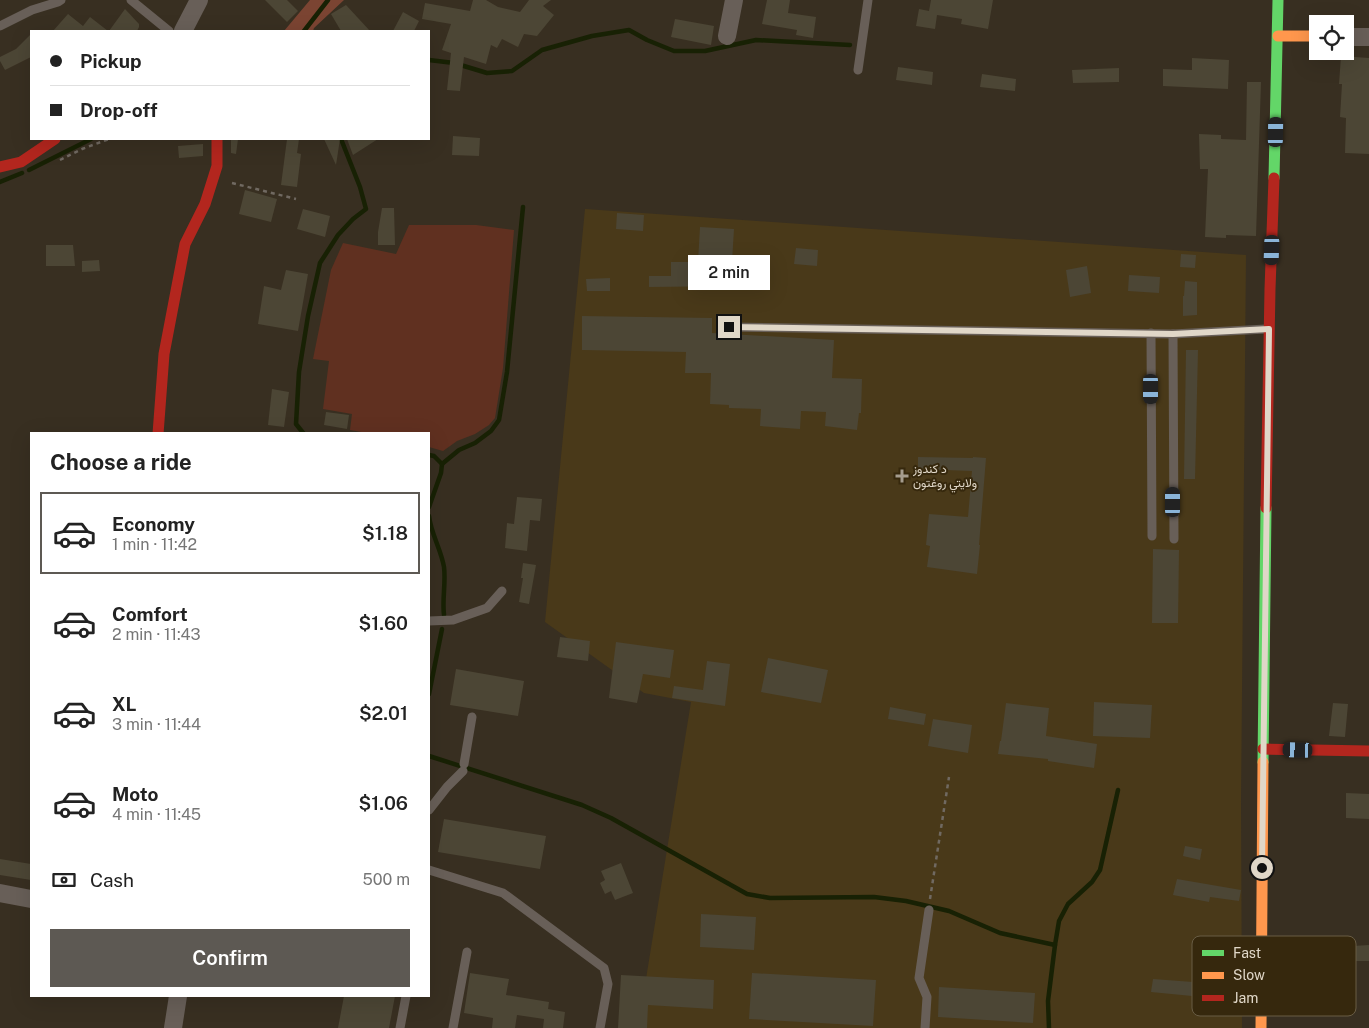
<!DOCTYPE html>
<meta charset="utf-8">
<style>
body{margin:0;font-family:"Public Sans",Vazirmatn,sans-serif;background:#f6f6f6;color:#222;height:100vh;display:flex;flex-direction:column;font-size:19px;white-space:nowrap}
*{box-sizing:border-box;margin:0}
p{font-size:16px;color:#767676}
.icon{flex:none;width:28px;height:28px;fill:none;stroke:currentColor;stroke-width:2;stroke-linecap:round;stroke-linejoin:round}
.map{position:relative;flex:1;overflow:hidden}
.sheet{position:absolute;left:30px;top:432px;width:400px;height:565px;display:flex;flex-direction:column;background:#fff;border-radius:0px;box-shadow:0 5px 20px #0002}
.sheet>*{flex:none}
.guide{position:absolute;left:30px;top:30px;width:400px;height:110px;border-radius:0px;box-shadow:0 5px 20px #0002;display:grid;align-content:center;height:110px;padding:0 20px;background:#fff}
.fabs{position:absolute;left:1309px;top:15px;display:grid;gap:10px}
.fabs a{display:grid;place-items:center;width:45px;height:45px;border-radius:0px;background:#fff;box-shadow:0 5px 20px #0002;font-size:25px}
.end{position:absolute;width:22px;height:22px;margin:-11px;border:6px solid #e0d7c8;background:#111;box-shadow:0 0 0 2px #111}
.from{border-radius:50%}
.bubble{position:absolute;height:35px;border-radius:0px;background:#fff;box-shadow:0 5px 20px #0002;font-size:16px;font-weight:600;line-height:35px;text-align:center}
.car{position:absolute;width:15px;height:30px;margin:-15px -8px;border-radius:6px;box-shadow:0 0 4px 1px #0007;background:linear-gradient(#222 24%,#8ab4d8 0 40%,#222 0 76%,#8ab4d8 0 86%,#222 0)}
.guide b{display:flex;align-items:center;gap:18px;height:48px;font-size:19px}
.guide b+b{border-top:1px solid #e0e0e0}
.guide i{width:12px;height:12px;background:#222}
ul{padding:0;list-style:none}
li{display:flex;align-items:center;gap:15px;height:82px;margin:0 10px 8px;padding:0 10px;border:2px solid transparent;border-radius:0px}
li div{flex:1}
li b{display:block;font-size:19px}
li em{font-style:normal;font-weight:600}
li.on{border-color:#5d5953}
li>.icon{width:45px;height:45px;stroke-width:1.5}
h2{padding:0 20px;font-size:22px;line-height:60px}
.pay{display:flex;align-items:center;gap:12px;height:55px;padding:0 20px;font-size:19px}
.pay p{margin-inline-start:auto}
.primary-button{display:flex;gap:10px;margin-top:auto;padding:10px 20px}
.primary-button a{flex:1;height:58px;border-radius:0px;background:#5d5953;color:#fff;font-size:20px;font-weight:600;line-height:58px;text-align:center}
.map>svg:first-child{display:block}
</style>
<div class="map">
<svg width="1369" height="1028" viewBox="0 0 1369 1028">
<rect width="100%" height="100%" fill="#382f21"/>
<path fill="#493919" d="M585,209L1246,255L1241,802L1242,1028H638L691,702L644,693L545,622Z"/>
<path fill="#603020" d="M409,225H476L514,230L503,368L495,418L489,425L475,434L457,441L443,451L429,447V434H373L350,430L352,414L323,409L329,361L313,359L331,270L343,243L396,254Z"/>
<path fill="#7b4432" d="M310,0H344L314,28L313,31H284Z"/>
<g fill="none" stroke-linecap="round" stroke-linejoin="round">
<g stroke="#182104" stroke-width="4.5">
<path d="M304,31L328,0"/>
<path d="M429,60L454,63L487,73L512,71L542,50L592,36L629,30L647,40L674,51H705L756,40L850,45"/>
<path d="M29,170L91,139"/>
<path d="M0,182L22,173"/>
<path d="M304,434L296,424L299,372L308,316L320,263L338,235L353,219L366,209L360,187L341,139"/>
<path d="M429,455L434,456L442,464L441,473L429,507"/>
<path d="M442,464L459,450L475,443L491,431L499,420L507,372L523,207"/>
<path d="M429,516C431,534 441,549 444,567C446,583 442,599 444,615"/>
<path d="M429,694L442,629"/>
<path d="M429,756L582,805L611,818L747,894L770,898L874,897L906,901L949,911L1000,933L1055,945"/>
<path d="M1049,1028L1048,1001L1055,945L1059,921L1068,904L1092,882L1100,870L1118,790"/>
</g>
</g>
<g fill="#4c4635">
<path d="M265,0H287L298,11L287,22Z"/>
<path d="M473,0H486L498,7L520,12L529,0H551L543,6L554,15L537,36L524,34L518,47L502,39L497,48L491,45L486,64L464,57L460,91L447,90L451,53L442,50L451,24L422,19L425,3L470,11Z"/>
<path d="M767,0H790L788,13L816,17L813,38L796,35L797,30L762,24Z"/>
<path d="M931,0H993L988,29L961,24L962,19L937,15L935,29L916,26L919,9L929,11Z"/>
<path d="M346,5L370,31H341L331,14Z"/>
<path d="M125,9L139,24V27L137,31H109Z"/>
<path d="M403,12L419,21L414,31H393Z"/>
<path d="M68,14L83,26L90,17L108,31H53Z"/>
<path d="M675,19L714,26L711,45L671,37Z"/>
<path d="M31,34V57L5,70L0,61V57L16,49Z"/>
<path d="M1341,56L1369,58V154L1345,153L1346,118L1340,117L1342,84H1339Z"/>
<path d="M1192,58L1229,60L1228,89L1163,86V69L1192,70Z"/>
<path d="M898,67L933,72L932,85L896,80Z"/>
<path d="M1119,68V82L1073,83L1072,70Z"/>
<path d="M982,74L1016,79L1015,91L980,87Z"/>
<path d="M1247,82H1261L1256,236L1226,235V238L1205,237L1208,169H1200L1199,134L1221,135V139L1246,140Z"/>
<path d="M453,136L480,138L479,156L452,155Z"/>
<path d="M231,139H238L236,154L231,153Z"/>
<path d="M287,139H299L297,153L301,154L297,187L281,185Z"/>
<path d="M324,139H340L336,165Z"/>
<path d="M347,139H378L353,155Z"/>
<path d="M203,144V156L179,158L178,146Z"/>
<path d="M245,190L277,199L271,222L239,214Z"/>
<path d="M382,208H394L395,245H378V232Z"/>
<path d="M303,209L330,216L325,237L297,229Z"/>
<path d="M617,213L644,215L643,231L616,229Z"/>
<path d="M700,227L734,229L732,262H734V286L649,287V276H671V262H698Z"/>
<path d="M46,245H73L75,266H46Z"/>
<path d="M796,248L818,250L817,266L794,264Z"/>
<path d="M1181,254L1196,255L1195,268L1180,267Z"/>
<path d="M99,260L100,271L82,272V261Z"/>
<path d="M1087,266L1091,293L1070,297L1066,270Z"/>
<path d="M286,270L308,274L298,331L258,324L264,286L281,290Z"/>
<path d="M1129,275L1160,277L1159,293L1128,291Z"/>
<path d="M610,278V291H587L586,279Z"/>
<path d="M1185,281L1197,282V315L1183,316V296H1184Z"/>
<path d="M582,316L712,318V333L834,340L832,378L862,379L861,413H859L857,430L825,426L826,412L801,411L800,429L760,426L761,409L729,408V405L710,404L711,373H685L686,352L582,350Z"/>
<path d="M1186,350H1198L1195,479H1184Z"/>
<path d="M272,389L289,392L284,427L268,425Z"/>
<path d="M326,412L349,415L347,429L324,425Z"/>
<path d="M918,457L973,458V457L986,458L979,545H980L977,574L927,567L930,546L926,545L929,514L968,517L972,471L918,469Z"/>
<path d="M517,497L542,499L540,521L530,520L527,551L505,548L507,523L514,524Z"/>
<path d="M1153,549L1179,550L1178,623H1152Z"/>
<path d="M523,563L536,565L529,604L519,602L523,578H521Z"/>
<path d="M560,637L590,641L588,661L557,657Z"/>
<path d="M616,642L674,650L670,678L643,674L637,703L609,698Z"/>
<path d="M768,658L828,670L821,703L761,692Z"/>
<path d="M707,661L730,664L725,706L672,698L674,686L703,690Z"/>
<path d="M456,669L524,681L518,716L450,705Z"/>
<path d="M1094,702L1152,705L1150,738L1093,736Z"/>
<path d="M1006,703L1049,708L1046,736L1097,744L1094,768L1048,761V759L998,754L1000,741H1001Z"/>
<path d="M1333,703L1348,704L1345,737L1329,736Z"/>
<path d="M890,707L926,714L924,725L888,719Z"/>
<path d="M933,719L972,725L968,753L928,746Z"/>
<path d="M1346,793L1369,794V819L1346,818Z"/>
<path d="M444,819L546,836L540,869L438,852Z"/>
<path d="M1185,846L1202,849L1200,860L1183,856Z"/>
<path d="M0,859L31,864V880L0,875Z"/>
<path d="M621,863L633,893L615,900L611,891L605,894L600,883L605,880L601,871Z"/>
<path d="M1177,879L1241,890L1239,901L1210,897L1209,902L1173,895Z"/>
<path d="M701,914L756,917L754,950L700,947Z"/>
<path d="M1369,945V961H1346V987H1333L1334,947H1353V946Z"/>
<path d="M470,973L509,979L506,995L549,1002L548,1009L565,1012L563,1028H543L544,1019L517,1015L515,1028H492L493,1018L464,1013Z"/>
<path d="M752,973L876,980L873,1026L749,1019Z"/>
<path d="M621,975L714,980L713,1009L648,1005L647,1028H618Z"/>
<path d="M1153,979L1193,982L1192,996L1151,992Z"/>
<path d="M939,987L1035,993L1033,1023L938,1017Z"/>
<path d="M344,996H395L389,1028H338Z"/>
</g>
<g fill="none" stroke-linecap="round" stroke-linejoin="round">
<g stroke="#706961" stroke-width="2.5" stroke-dasharray="4 4" stroke-linecap="butt">
<path d="M60,160L82,149L109,139"/>
<path d="M232,183L296,199"/>
<path d="M930,899L949,777"/>
</g>
<g stroke="#685f58" stroke-width="9">
<path d="M131,0L169,31"/>
<path d="M0,26L32,10L58,2L61,0"/>
<path d="M858,70L868,0"/>
<path d="M729,327L1173,334L1266,329"/>
<path d="M1151,333L1152,536"/>
<path d="M1173,334L1174,539"/>
<path d="M429,621L453,620L487,608L502,591"/>
<path d="M464,764L472,717"/>
<path d="M429,810L447,787L463,771"/>
<path d="M429,870L503,893L604,968L608,984L600,1028"/>
<path d="M400,1028L406,996"/>
<path d="M453,1028L467,952"/>
<path d="M925,1028L927,997L919,978L929,910"/>
</g>
<g stroke="#685f58" stroke-width="18">
<path d="M183,31L199,0"/>
<path d="M727,36L734,0"/>
<path d="M1345,37H1369"/>
<path d="M0,893L31,899"/>
<path d="M173,1028L178,996"/>
</g>
<g stroke="#63d668" stroke-width="11">
<path d="M1274,178L1278,0"/>
<path d="M1263,762L1266,508"/>
</g>
<g stroke="#ff974d" stroke-width="11">
<path d="M1278,36H1318"/>
<path d="M1261,1028L1263,762"/>
</g>
<g stroke="#b3261e" stroke-width="11">
<path d="M0,167L21,162L55,139"/>
<path d="M158,434L164,354L185,244L205,204L217,166V139"/>
<path d="M1266,508L1270,289L1274,178"/>
<path d="M1263,749L1369,751"/>
</g>
</g>
<g fill="none" stroke-linecap="round" stroke-linejoin="round">
<path stroke="#e0d7c8" stroke-width="6" d="M729,327L1173,334L1269,329L1262,868"/>
</g>
<path fill="#a59c8e" stroke="#36280d" stroke-width="2" d="M899.5 468.5h5v5h5v5h-5v5h-5v-5h-5v-5h5z"/>
<g text-anchor="middle" stroke-width="4" stroke-linejoin="round" paint-order="stroke">
<g font-size="12" fill="#e0d7c8" stroke="#36280d" text-anchor="start">
<text x="913" y="473">د کندوز<tspan x="913" dy="14">ولایتي روغتون</tspan></text>
</g>
</g>
<rect x="1192" y="936" width="164" height="80" rx="8" fill="#36280d" stroke="#695d45" stroke-width="1"/>
<rect x="1202" y="950" width="22" height="6" fill="#63d668"/>
<rect x="1202" y="972" width="22" height="7" fill="#ff974d"/>
<rect x="1202" y="995" width="22" height="6" fill="#b3261e"/>
<g font-size="14" fill="#e0d7c8">
<text x="1233" y="958">Fast</text>
<text x="1233" y="980">Slow</text>
<text x="1233" y="1003">Jam</text>
</g>
</svg>
<div class="fabs">
<a><svg class="icon" aria-label="locate" viewBox="0 0 24 24"><circle cx="12" cy="12" r="6"/><path d="M12 2v4M12 18v4M2 12h4M18 12h4"/></svg></a>
</div>
<i class="end from" style="left:1262px;top:868px"></i>
<i class="end" style="left:729px;top:327px"></i>
<div class="bubble" style="left:688px;top:255px;width:82px">2 min</div>
<i class="car" style="left:1276px;top:132px;rotate:1deg"></i>
<i class="car" style="left:1272px;top:250px;rotate:182deg"></i>
<i class="car" style="left:1151px;top:389px;rotate:180deg"></i>
<i class="car" style="left:1173px;top:502px;rotate:0deg"></i>
<i class="car" style="left:1298px;top:750px;rotate:272deg"></i>
<div class="guide">
<b><i class="from"></i>Pickup</b>
<b><i></i>Drop-off</b>
</div>
<section class="sheet">
<h2>Choose a ride</h2>
<ul>
<li class="on"><svg class="icon" aria-label="car" viewBox="0 0 24 24"><path d="M5 17H2v-5l4-1 3-4h7l3 4 3 1v5h-3M9 17h6M6 11h13"/><circle cx="7" cy="17" r="2"/><circle cx="17" cy="17" r="2"/></svg><div><b>Economy</b><p>1 min · 11:42</p></div><em>$1.18</em></li>
<li><svg class="icon" aria-label="car" viewBox="0 0 24 24"><path d="M5 17H2v-5l4-1 3-4h7l3 4 3 1v5h-3M9 17h6M6 11h13"/><circle cx="7" cy="17" r="2"/><circle cx="17" cy="17" r="2"/></svg><div><b>Comfort</b><p>2 min · 11:43</p></div><em>$1.60</em></li>
<li><svg class="icon" aria-label="car" viewBox="0 0 24 24"><path d="M5 17H2v-5l4-1 3-4h7l3 4 3 1v5h-3M9 17h6M6 11h13"/><circle cx="7" cy="17" r="2"/><circle cx="17" cy="17" r="2"/></svg><div><b>XL</b><p>3 min · 11:44</p></div><em>$2.01</em></li>
<li><svg class="icon" aria-label="car" viewBox="0 0 24 24"><path d="M5 17H2v-5l4-1 3-4h7l3 4 3 1v5h-3M9 17h6M6 11h13"/><circle cx="7" cy="17" r="2"/><circle cx="17" cy="17" r="2"/></svg><div><b>Moto</b><p>4 min · 11:45</p></div><em>$1.06</em></li>
</ul>
<div class="pay"><svg class="icon" aria-label="cash" viewBox="0 0 24 24"><path d="M3 7h18v10H3z"/><circle cx="12" cy="12" r="2"/></svg>Cash<p>500 m</p></div>
<div class="primary-button"><a>Confirm</a></div>
</section>
</div>
